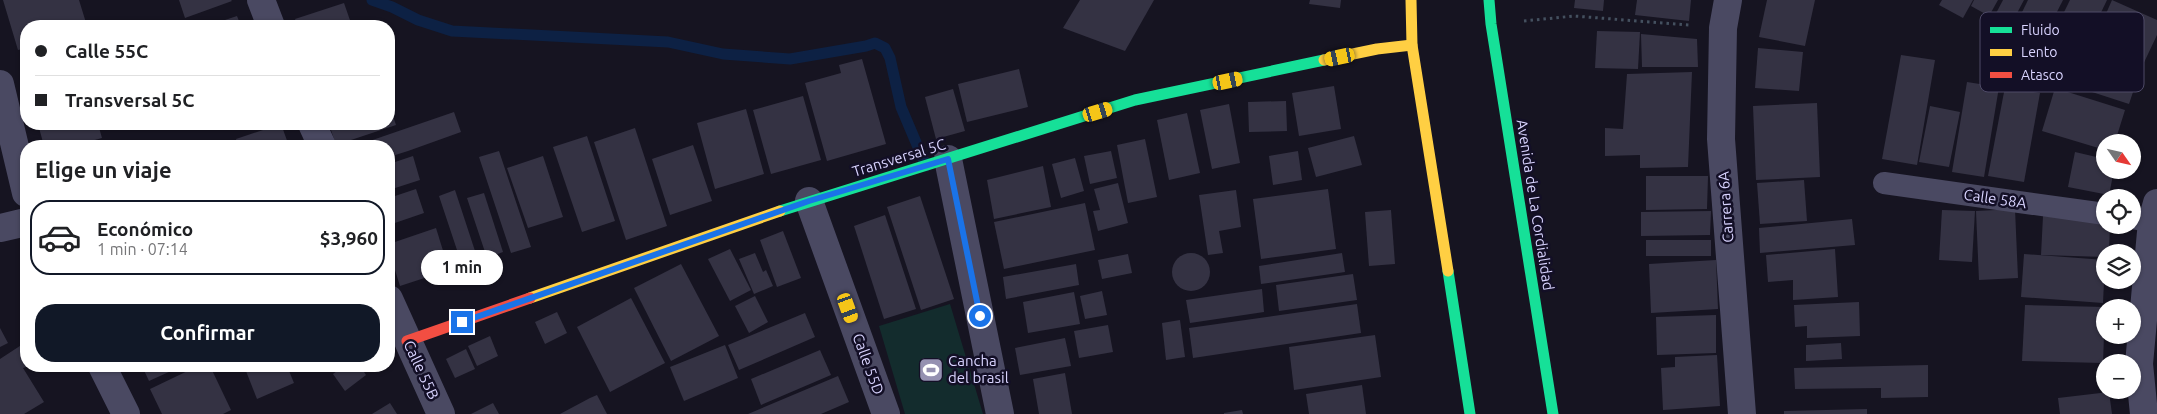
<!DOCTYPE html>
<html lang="es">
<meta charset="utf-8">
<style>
body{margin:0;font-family:Ubuntu,sans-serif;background:#f6f6f6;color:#202124;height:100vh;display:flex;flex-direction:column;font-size:19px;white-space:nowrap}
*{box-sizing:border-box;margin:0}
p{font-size:16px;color:#757577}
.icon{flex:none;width:28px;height:28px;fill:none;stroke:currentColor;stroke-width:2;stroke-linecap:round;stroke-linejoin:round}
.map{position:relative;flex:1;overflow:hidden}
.details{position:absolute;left:20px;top:140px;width:375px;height:232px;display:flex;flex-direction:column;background:#fff;border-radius:20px;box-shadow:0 1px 4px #0004}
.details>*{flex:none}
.banner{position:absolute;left:20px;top:20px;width:375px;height:110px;border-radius:20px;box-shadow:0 1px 4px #0004;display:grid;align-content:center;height:110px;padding:0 15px;background:#fff}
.needle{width:32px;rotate:124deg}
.fabs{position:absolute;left:2096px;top:134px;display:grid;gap:10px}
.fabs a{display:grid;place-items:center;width:45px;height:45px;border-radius:50%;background:#fff;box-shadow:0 1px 4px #0004;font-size:25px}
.end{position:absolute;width:22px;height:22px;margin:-11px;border:6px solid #1a73e8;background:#fff;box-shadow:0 0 0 2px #fff}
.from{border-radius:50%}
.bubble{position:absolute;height:35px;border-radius:18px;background:#fff;box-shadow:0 1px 4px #0004;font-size:16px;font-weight:600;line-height:35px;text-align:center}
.car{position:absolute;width:15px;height:30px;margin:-15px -8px;border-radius:6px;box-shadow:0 0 4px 1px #0007;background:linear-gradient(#f5c518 24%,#345 0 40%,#f5c518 0 76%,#345 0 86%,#f5c518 0)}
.banner b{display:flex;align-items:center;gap:18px;height:48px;font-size:19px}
.banner b+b{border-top:1px solid #e0e0e0}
.banner i{width:12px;height:12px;background:#202124}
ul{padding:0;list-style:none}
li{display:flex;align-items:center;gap:15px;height:75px;margin:0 10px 8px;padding:0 5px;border:2px solid transparent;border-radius:20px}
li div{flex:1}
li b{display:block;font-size:19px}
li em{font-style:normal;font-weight:600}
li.on{border-color:#111827}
li>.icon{width:45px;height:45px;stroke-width:1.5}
h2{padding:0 15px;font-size:22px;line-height:60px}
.action{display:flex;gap:10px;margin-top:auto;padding:10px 15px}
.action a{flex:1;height:58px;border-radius:20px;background:#111827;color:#fff;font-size:20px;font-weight:600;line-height:58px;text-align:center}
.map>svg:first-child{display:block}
</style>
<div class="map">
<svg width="2157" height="414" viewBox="0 0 2157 414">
<rect width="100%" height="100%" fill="#161421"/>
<path fill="#132c2d" d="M950,304L983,414H905L879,326Z"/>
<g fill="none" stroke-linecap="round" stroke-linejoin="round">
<path stroke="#0d2144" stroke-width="11" d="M372,0L392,7L418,20L452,31L668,42L723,54L790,59L866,46L875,43L885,48L890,58L901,107L926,166"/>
</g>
<g fill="#343243">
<path d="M3,0H79L87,26H26V48L18,50Z"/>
<path d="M179,0H231L232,1L185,18Z"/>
<path d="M1080,0H1154L1125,51L1063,28Z"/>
<path d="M1310,0H1341L1340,8L1309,4Z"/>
<path d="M1575,0H1604L1603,11L1574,8Z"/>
<path d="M1637,0H1691L1689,21L1635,15Z"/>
<path d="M1767,0H1815L1805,46L1759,37Z"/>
<path d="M1942,0H1973L1963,18L1939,5Z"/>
<path d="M1974,0H1998L1989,16L1971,6Z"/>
<path d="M2003,0H2024L2008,30L1992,21Z"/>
<path d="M2028,0H2063L2034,57L2007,43Z"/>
<path d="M2070,0H2107L2070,77L2039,63Z"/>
<path d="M2112,0L2157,20V35L2140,71L2129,104L2092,92L2103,59L2140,71L2091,48Z"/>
<path d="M344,3L352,26H298L295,19Z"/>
<path d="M237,16L241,26H207Z"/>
<path d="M1597,31L1640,32L1638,69L1595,68Z"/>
<path d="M1641,34L1697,39L1698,67H1642Z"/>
<path d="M1758,48L1803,52L1799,91L1755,88Z"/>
<path d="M1901,55L1935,60L1917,165L1882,159Z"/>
<path d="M862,59L886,144L827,161L805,83L841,73L839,65Z"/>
<path d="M1019,69L1028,107L967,122L958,84Z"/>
<path d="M1692,72L1688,167L1640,168V155L1605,156V128L1623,129L1627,74Z"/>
<path d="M1967,82L1999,87L1984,177L1952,172Z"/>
<path d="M1334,86L1341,129L1299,136L1292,93Z"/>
<path d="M2005,87L2040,93L2024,182L1988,176Z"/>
<path d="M2055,88L2125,110L2115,142H2105V150L2042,131Z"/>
<path d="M953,89L965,131L936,139L925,97Z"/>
<path d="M803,96L821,160L771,174L753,110Z"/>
<path d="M1286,101L1287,131L1249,132L1248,102Z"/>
<path d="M1817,103L1820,177L1756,180L1753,106Z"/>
<path d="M389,104L396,125L336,145L330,127L338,124H389Z"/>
<path d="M1229,104L1240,163L1212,169L1200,110Z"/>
<path d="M1930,106L1960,112L1949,167L1919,162Z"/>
<path d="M746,109L764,174L715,189L697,123Z"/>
<path d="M454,112L461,132L408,151L389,157V146H355Z"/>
<path d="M1187,113L1200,173L1169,180L1157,120Z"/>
<path d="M38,124H98L102,138L73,146H44Z"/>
<path d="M185,124H197L186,128Z"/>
<path d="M281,124L289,146H238L236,139Z"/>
<path d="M635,128L667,226L626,240L594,142Z"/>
<path d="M587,136L615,221L582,232L553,147Z"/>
<path d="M1354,136L1362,165L1316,177L1308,148Z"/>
<path d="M1145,139L1157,197L1128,203L1117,145Z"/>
<path d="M105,142L106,146H91Z"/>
<path d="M693,145L712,201L670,215L652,159Z"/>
<path d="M499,151L531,247L511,253L479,157Z"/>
<path d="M1111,151L1117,178L1090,184L1084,156Z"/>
<path d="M1298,151L1302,180L1273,185L1269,156Z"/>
<path d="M2075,152L2105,159V170H2114L2109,195L2068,187Z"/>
<path d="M413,156L420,180L389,190V164Z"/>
<path d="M543,156L563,217L528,228L507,168Z"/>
<path d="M1075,158L1084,191L1061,198L1052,164Z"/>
<path d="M1043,166L1051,207L994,219L987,180Z"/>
<path d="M1646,176H1708L1707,209L1646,210Z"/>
<path d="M1804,180L1807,221L1760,224L1757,183Z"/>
<path d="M1118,183L1128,223L1098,231L1093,211L1100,210L1094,189Z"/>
<path d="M416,189L424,213L389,225V198Z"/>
<path d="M1328,189L1336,249L1261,259L1253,199Z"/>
<path d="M455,190L475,251L459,256L439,196Z"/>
<path d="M1236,190L1241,227L1219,231L1223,253L1208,255L1199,195Z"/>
<path d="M484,193L503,252L487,258L467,198Z"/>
<path d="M920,196L954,299L921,310L887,207Z"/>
<path d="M1085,203L1095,250L1004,269L994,222Z"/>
<path d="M2015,209L2018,278L1979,280L1976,211Z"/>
<path d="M1391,210L1395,264L1369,266L1365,212Z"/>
<path d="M1942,210L1975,211L1972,262L1939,260Z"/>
<path d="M1711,211L1710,235L1641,236V212Z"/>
<path d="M885,215L916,309L884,319L854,226Z"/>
<path d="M2043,216L2105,219V225H2110L2109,252H2105V257L2041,255Z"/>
<path d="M1852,219L1855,245L1760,253L1759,228Z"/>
<path d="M436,228L449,270L400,286L389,251V244Z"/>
<path d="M783,231L801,278L777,287L760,240Z"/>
<rect x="1646" y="240" width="65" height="16"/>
<path d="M730,249L751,290L730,301L708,259Z"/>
<path d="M1835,249L1838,297L1793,300V280L1768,282L1766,255Z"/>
<path d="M755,253L763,272L766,270L773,286L754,294L739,259Z"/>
<path d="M1342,253L1345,272L1261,284L1259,266Z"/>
<circle cx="1191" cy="272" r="19"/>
<path d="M1128,254L1132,273L1102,279L1098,260Z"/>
<path d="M2024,254L2105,260L2103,303L2021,297Z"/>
<path d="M1716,260L1718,309L1651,313L1649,264Z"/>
<path d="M681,264L719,336L671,361L634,288Z"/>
<path d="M1076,264L1079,285L1006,299L1003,277Z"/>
<path d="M1353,274L1357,300L1279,311L1276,285Z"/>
<path d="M1262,289L1264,312L1190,323L1186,300Z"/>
<path d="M1102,291L1107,315L1085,319L1080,296Z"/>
<path d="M1074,292L1080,324L1028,333L1023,302Z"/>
<path d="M755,296L768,322L749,333L735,306Z"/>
<path d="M631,298L665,363L610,392L577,327Z"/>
<path d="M1859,302L1860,336L1807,338V326L1795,327L1794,305Z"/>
<path d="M1357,304L1361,333L1193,358L1189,328Z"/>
<path d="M2025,305L2105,307L2103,363L2022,361Z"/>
<path d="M557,312L567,333L545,344L535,322Z"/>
<path d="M805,313L815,337L739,370L728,345Z"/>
<path d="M1716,315V353L1657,355L1656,317Z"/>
<path d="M1180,320L1185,357L1166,360L1162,323Z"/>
<path d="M1108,325L1113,352L1079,358L1074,331Z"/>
<path d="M0,328L8,343L0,347Z"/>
<path d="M1375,335L1381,377L1294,390L1289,347Z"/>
<path d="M490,336L498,356L477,366L468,346Z"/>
<path d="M1065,338L1071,366L1020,375L1015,348Z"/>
<path d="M26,342V367L23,368L44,402L24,414H0V359Z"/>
<path d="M1841,343L1842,359L1806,361V345Z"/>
<path d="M725,345L738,378L684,401L670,367Z"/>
<path d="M466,349L475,369L455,378L446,359Z"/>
<path d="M820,350L831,375L761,405L751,379Z"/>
<path d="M1717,355L1720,406L1663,410L1661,368L1675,367V357Z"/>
<path d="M1928,365V397L1881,398V388L1795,389L1794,368Z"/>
<path d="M142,366H182L149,381Z"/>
<path d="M198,366H210L231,410L223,414H162L150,389Z"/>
<path d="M244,366H287L294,383L257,399Z"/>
<path d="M344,366H360L366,375L345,391L333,374Z"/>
<path d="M1065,373L1072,414H1039L1033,379Z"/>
<path d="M838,376L849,402L821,414H748Z"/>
<path d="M1362,385L1366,414H1309L1306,394Z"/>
<path d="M2109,392L2112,414H2060L2058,398Z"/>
<path d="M597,395L607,414H560L590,398Z"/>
<path d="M390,403L397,414H372Z"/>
<path d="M493,403L499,414H471Z"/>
<path d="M1867,409V414H1784V411Z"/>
<path d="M1242,410L1243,414H1224V413Z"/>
</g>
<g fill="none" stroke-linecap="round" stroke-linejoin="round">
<path stroke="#44505f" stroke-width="3" stroke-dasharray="2.5 4" stroke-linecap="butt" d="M1524,21L1574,16L1689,25"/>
<g stroke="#4a4962" stroke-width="22">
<path d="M1884,183L2105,214"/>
<path d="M2132,218L2152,221"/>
</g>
<g stroke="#4a4962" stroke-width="28">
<path d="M261,0L271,26"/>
<path d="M1728,0L1723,28L1721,139L1742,414"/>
<path d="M0,84L26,193"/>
<path d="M312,124L322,146"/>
<path d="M948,159L1000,414"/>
<path d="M809,201L886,414"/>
<path d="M0,228L26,222"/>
<path d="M389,299L441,414"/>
<path d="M102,366L126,414"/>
<path d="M2144,414L2139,364L2152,221L2157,203"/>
</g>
<g stroke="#16e098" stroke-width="11">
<path d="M1489,0L1491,24L1553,414"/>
<path d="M780,211L1135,100L1324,60"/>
<path d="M1448,271L1470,414"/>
</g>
<g stroke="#ffcf43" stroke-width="11">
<path d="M1411,0L1412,45L1448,271"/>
<path d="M1324,60L1377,49L1412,45"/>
<path d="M530,298L780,211"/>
</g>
<path stroke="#f24e42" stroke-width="11" d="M407,341L530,298"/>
</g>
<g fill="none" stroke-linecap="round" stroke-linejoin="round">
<path stroke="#1a73e8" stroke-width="6" d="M462,322L809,201L948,159L980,316"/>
</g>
<defs>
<symbol id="stadium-square" viewBox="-11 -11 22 22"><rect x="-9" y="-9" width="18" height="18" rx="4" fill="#9591b1" stroke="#130f26"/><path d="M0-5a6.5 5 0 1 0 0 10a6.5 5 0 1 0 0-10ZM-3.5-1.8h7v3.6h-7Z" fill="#fff"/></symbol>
</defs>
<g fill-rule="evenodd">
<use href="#stadium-square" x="917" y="356" width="28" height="28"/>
</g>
<g text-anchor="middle" stroke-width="5" stroke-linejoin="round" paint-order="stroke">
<g font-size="15" fill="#d9d4ff" stroke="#130f26">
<text transform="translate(899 158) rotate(-17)" y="5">Transversal 5C</text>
<text transform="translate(1995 199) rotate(8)" y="5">Calle 58A</text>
<text transform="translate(1535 205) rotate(81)" y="5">Avenida de La Cordialidad</text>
<text transform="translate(1726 207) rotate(-94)" y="5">Carrera 6A</text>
<text transform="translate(868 364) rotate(70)" y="5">Calle 55D</text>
<text transform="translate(421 370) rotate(65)" y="5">Calle 55B</text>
</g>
<g font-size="15" fill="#d9d4ff" stroke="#130f26" text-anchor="start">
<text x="948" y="366">Cancha<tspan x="948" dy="17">del brasil</tspan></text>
</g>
</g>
<rect x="1980" y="12" width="164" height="80" rx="8" fill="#130f26" stroke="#4e4a67" stroke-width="1"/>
<rect x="1990" y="27" width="22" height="6" fill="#16e098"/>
<rect x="1990" y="49" width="22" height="7" fill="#ffcf43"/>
<rect x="1990" y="72" width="22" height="6" fill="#f24e42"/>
<g font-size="14" fill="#d9d4ff">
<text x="2021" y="35">Fluido</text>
<text x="2021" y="57">Lento</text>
<text x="2021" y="80">Atasco</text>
</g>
</svg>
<div class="fabs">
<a><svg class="needle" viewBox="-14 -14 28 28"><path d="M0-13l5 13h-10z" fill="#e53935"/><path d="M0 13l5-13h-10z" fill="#757577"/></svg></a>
<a><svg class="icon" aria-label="locate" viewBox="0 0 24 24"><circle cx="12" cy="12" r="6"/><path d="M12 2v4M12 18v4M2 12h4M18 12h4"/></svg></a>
<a><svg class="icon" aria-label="layers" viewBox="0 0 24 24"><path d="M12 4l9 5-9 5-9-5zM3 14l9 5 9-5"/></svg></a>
<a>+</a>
<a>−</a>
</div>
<i class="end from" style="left:980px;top:316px"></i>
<i class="end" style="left:462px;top:322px"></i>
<div class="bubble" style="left:421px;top:250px;width:82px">1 min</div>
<i class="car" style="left:1340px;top:57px;rotate:258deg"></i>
<i class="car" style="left:1228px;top:81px;rotate:78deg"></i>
<i class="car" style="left:1098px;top:112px;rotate:73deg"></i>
<i class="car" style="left:848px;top:308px;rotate:160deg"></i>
<div class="banner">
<b><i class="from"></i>Calle 55C</b>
<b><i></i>Transversal 5C</b>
</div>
<section class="details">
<h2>Elige un viaje</h2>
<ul>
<li class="on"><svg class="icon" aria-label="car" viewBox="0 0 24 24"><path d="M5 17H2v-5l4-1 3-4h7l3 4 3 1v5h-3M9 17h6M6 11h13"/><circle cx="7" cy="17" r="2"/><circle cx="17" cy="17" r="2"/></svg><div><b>Económico</b><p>1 min · 07:14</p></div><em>$3,960</em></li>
</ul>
<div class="action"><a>Confirmar</a></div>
</section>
</div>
